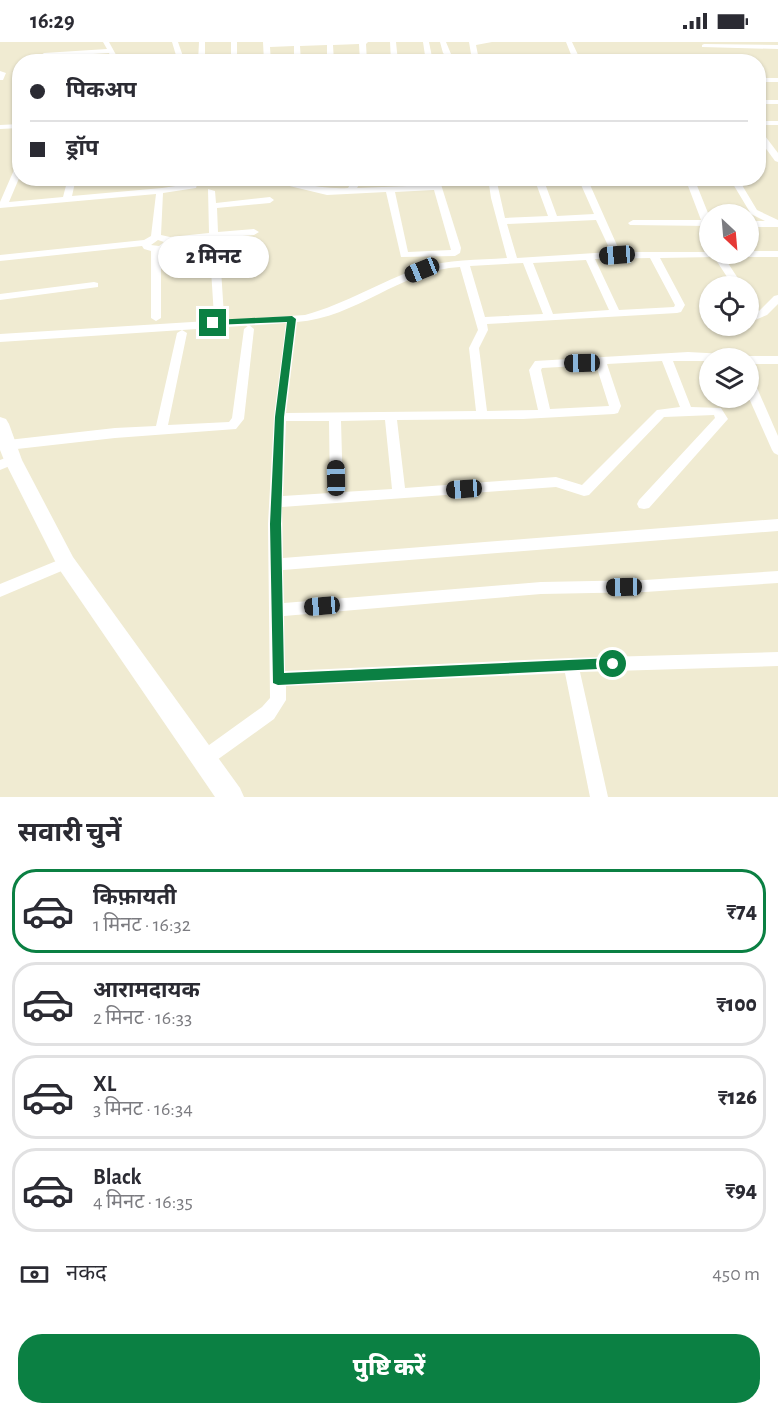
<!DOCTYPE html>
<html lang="hi">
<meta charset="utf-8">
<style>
body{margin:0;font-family:"Alegreya Sans","Noto Sans Devanagari",sans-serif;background:#f2f2f3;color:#2b2b33;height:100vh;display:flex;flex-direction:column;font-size:22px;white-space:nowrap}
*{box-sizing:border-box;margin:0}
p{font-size:20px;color:#7c7c81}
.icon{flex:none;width:33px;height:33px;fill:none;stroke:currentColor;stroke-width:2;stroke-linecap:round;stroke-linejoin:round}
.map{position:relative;height:755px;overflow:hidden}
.details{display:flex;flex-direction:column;background:#fff;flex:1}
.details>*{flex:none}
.hud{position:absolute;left:12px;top:12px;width:754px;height:132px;border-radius:24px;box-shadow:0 2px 4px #0004;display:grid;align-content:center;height:132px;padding:0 18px;background:#fff}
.needle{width:39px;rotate:154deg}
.tools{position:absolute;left:699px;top:162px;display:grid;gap:12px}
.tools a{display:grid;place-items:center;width:60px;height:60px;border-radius:50%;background:#fff;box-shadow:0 2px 4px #0004;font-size:30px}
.end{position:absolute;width:27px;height:27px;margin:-14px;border:8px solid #0b8043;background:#fff;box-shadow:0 0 0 3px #fff}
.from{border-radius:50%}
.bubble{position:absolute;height:42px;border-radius:21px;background:#fff;box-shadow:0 2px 4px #0004;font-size:20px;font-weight:800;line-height:42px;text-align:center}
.car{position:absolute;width:18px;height:36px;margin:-18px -9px;border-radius:8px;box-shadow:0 0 4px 2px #0007;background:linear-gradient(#222 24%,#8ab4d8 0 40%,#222 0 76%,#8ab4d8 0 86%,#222 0)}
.hud b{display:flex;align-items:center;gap:21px;height:57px;font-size:22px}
.hud b+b{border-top:2px solid #e1e1e2}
.hud i{width:15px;height:15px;background:#2b2b33}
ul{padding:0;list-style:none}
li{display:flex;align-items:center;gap:18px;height:84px;margin:0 12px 9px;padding:0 6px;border:3px solid #e1e1e2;border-radius:24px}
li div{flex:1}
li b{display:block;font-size:22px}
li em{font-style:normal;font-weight:800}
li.active{border-color:#0b8043}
li>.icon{width:54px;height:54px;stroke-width:1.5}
h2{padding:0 18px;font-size:27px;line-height:72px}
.pay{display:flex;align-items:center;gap:15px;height:66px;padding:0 18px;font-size:22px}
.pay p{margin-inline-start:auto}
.action{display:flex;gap:12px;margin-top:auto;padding:12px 18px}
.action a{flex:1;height:69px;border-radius:24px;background:#0b8043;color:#fff;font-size:24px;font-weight:800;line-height:69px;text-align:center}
.status{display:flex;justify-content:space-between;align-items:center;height:42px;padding:0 30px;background:#fff;direction:ltr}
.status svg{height:16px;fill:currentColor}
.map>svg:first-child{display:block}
</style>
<div class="status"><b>16:29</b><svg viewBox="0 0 49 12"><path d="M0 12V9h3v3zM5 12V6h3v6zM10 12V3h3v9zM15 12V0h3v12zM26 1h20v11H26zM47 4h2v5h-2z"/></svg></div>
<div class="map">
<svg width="778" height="755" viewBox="0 0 778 755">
<rect width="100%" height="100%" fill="#f0ebd2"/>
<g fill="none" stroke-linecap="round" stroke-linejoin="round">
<g fill="#fff" fill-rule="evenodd">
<path d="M103,0H109L120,20H113L109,11L44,15L41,13L44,11L107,7Z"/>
<path d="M172,0H178L185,20H178Z"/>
<path d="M199,0H205V20H198Z"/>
<rect x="231" y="0" width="6" height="20"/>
<path d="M263,0H368L366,2L367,20H360L359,2L333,3L334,20H327V3L300,4L301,20H294V4L270,5L271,20H264Z"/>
<path d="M390,0H396L398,20H391Z"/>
<path d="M423,0H429L433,20H426Z"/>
<path d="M440,0H446L451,12H471L469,0H492L476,3L478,13L495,16L572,15L566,0H572L579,15L712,14L715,16L712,18L492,20L475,16L447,15L443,11Z"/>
<path d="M704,2L778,3V7L702,5V3Z"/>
<path d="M0,29L6,31L3,38H0Z"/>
<rect x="759" y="36" width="19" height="4"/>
<rect x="759" y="58" width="19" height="4"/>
<rect x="759" y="79" width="19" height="4"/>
<path d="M20,82V86L0,87V83Z"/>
<path d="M759,90H762L778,111V120L775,119L759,97Z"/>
<path d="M17,121H20V134L9,160L63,155L68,136H76L72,154L162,146L189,142L191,136H199L196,146L163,151L161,193L170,195L209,191L208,147L215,149L216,161L270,155L274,158L270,161L217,166L218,190L254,187L259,190L254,193L219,196L224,274L223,276H215L214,274L209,197L174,200L168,207L161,210V276L156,279L151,276V209L144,207L142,204L0,219V213L144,198L151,194L156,152L0,166V160ZM158,198L164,200L159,204L151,203Z"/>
<path d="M256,136C287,136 317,148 348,146L354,136H363L357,146L433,143L431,136H439L461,206L460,211L455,214L401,215L386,150L327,153ZM434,148L451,208L408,210L395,150Z"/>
<path d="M488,136H496L505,176L548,174L534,136H543L557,174L594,172L578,136H587L620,210H710V212H748V209H778V215H724L743,244H733L714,215L660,216L685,263L681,270L677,271L487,282L488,288L479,306L487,369L538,368L529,328L535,319L688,310L725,312L731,316H710V319H673L691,365L721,366L728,377L649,466L644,467L639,466L637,462L639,458L715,376L714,373L664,375L589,453L584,454L556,445L282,465L283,516L778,477V489L283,528L284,561L541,540L645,538L778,529V541L645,550L541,552L284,574L285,629L571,616L778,610V624L580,630L608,755H590L565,631L286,644V658L274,677L210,723L204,725L198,723L196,717L198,711L262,665L270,656L268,482L274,375L286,281L182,288L187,291L168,383L229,380L232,376L244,287L249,283L254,287L244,377L236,387L115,396L8,408L4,406L2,403L4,400L8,398L115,386L156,384L177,291L182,288L0,300V292L305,273C346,262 381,239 420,226C448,217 478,218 507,216L491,156ZM596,178L611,210L517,216L507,182ZM650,216L675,263L674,265L619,268L595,217ZM586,218L609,268L553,272L533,221ZM523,221L543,272L485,275L470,224ZM460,225L478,288L469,306L476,369L286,371L297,280C356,276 401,228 460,225ZM662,319L680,365L657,368L582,443L556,435L405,446L397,378L523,377L614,372L618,371L621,364L607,322ZM596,323L609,364L550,367L541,328L542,326ZM385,378L392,447L343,450L341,379ZM286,379H329L330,451L283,454Z"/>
<path d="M685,136H694L710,176V184L630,183L628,181L633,178H701Z"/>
<path d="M726,136L739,138L757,168L778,178V185H748V179H765L751,172L733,142Z"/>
<path d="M94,240L98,241V245L0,258V252Z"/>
<path d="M778,253V262L767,273L748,281V274L751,273L748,269V258L752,259L759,269L774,254Z"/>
<path d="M748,314H778V322H748V316H743Z"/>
<path d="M748,335L754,339L778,394V413L774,411L772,408L748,354Z"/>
<path d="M13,413L17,415L19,418L17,421L0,428V418Z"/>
<path d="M66,515L71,517L73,521L71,525L0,555V542Z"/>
</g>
<path fill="#fff" fill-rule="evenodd" d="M0,375L6,377L9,382L22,418L73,515L240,746L244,755H215L59,527L4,418L0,408Z"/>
</g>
<path fill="#0b8043" d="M292,274L296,277L284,375L281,482L284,631L613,616L620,622L618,626L278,643L273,641L270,482L275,375L287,280L213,283L209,281L213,278Z"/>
</svg>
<div class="tools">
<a><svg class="needle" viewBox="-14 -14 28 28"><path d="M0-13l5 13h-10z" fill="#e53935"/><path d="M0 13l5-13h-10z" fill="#7c7c81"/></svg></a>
<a><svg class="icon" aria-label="locate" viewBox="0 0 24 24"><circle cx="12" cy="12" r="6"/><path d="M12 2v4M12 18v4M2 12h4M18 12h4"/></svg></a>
<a><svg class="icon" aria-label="layers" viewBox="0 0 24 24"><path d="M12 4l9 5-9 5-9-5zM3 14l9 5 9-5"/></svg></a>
</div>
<i class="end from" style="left:613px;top:622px"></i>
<i class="end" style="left:213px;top:281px"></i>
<div class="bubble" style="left:158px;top:194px;width:111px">2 मिनट</div>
<i class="car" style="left:617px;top:213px;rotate:266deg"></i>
<i class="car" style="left:422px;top:228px;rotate:248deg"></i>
<i class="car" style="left:582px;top:321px;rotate:269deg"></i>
<i class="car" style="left:336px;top:436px;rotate:359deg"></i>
<i class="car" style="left:464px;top:447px;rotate:266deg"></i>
<i class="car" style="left:624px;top:545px;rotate:269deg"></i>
<i class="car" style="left:322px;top:564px;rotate:265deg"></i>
<div class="hud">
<b><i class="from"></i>पिकअप</b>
<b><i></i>ड्रॉप</b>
</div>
</div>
<section class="details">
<h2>सवारी चुनें</h2>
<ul>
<li class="active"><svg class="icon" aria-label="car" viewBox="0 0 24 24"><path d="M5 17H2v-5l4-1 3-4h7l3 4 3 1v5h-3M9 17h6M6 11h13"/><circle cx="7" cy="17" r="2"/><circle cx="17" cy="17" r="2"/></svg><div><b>किफ़ायती</b><p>1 मिनट · 16:32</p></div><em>₹74</em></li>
<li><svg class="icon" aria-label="car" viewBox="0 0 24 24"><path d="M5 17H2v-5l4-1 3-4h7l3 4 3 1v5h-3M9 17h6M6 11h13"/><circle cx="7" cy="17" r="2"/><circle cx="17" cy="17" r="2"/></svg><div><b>आरामदायक</b><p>2 मिनट · 16:33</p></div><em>₹100</em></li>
<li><svg class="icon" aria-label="car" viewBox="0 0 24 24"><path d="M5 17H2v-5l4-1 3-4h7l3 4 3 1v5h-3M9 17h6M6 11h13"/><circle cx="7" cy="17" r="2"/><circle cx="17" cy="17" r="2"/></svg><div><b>XL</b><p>3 मिनट · 16:34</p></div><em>₹126</em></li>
<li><svg class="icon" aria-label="car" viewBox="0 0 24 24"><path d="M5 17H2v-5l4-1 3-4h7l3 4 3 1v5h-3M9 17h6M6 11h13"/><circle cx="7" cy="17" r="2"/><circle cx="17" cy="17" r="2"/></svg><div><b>Black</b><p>4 मिनट · 16:35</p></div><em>₹94</em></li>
</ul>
<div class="pay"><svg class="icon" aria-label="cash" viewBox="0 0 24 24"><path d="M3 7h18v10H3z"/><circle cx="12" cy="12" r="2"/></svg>नकद<p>450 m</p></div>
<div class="action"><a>पुष्टि करें</a></div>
</section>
